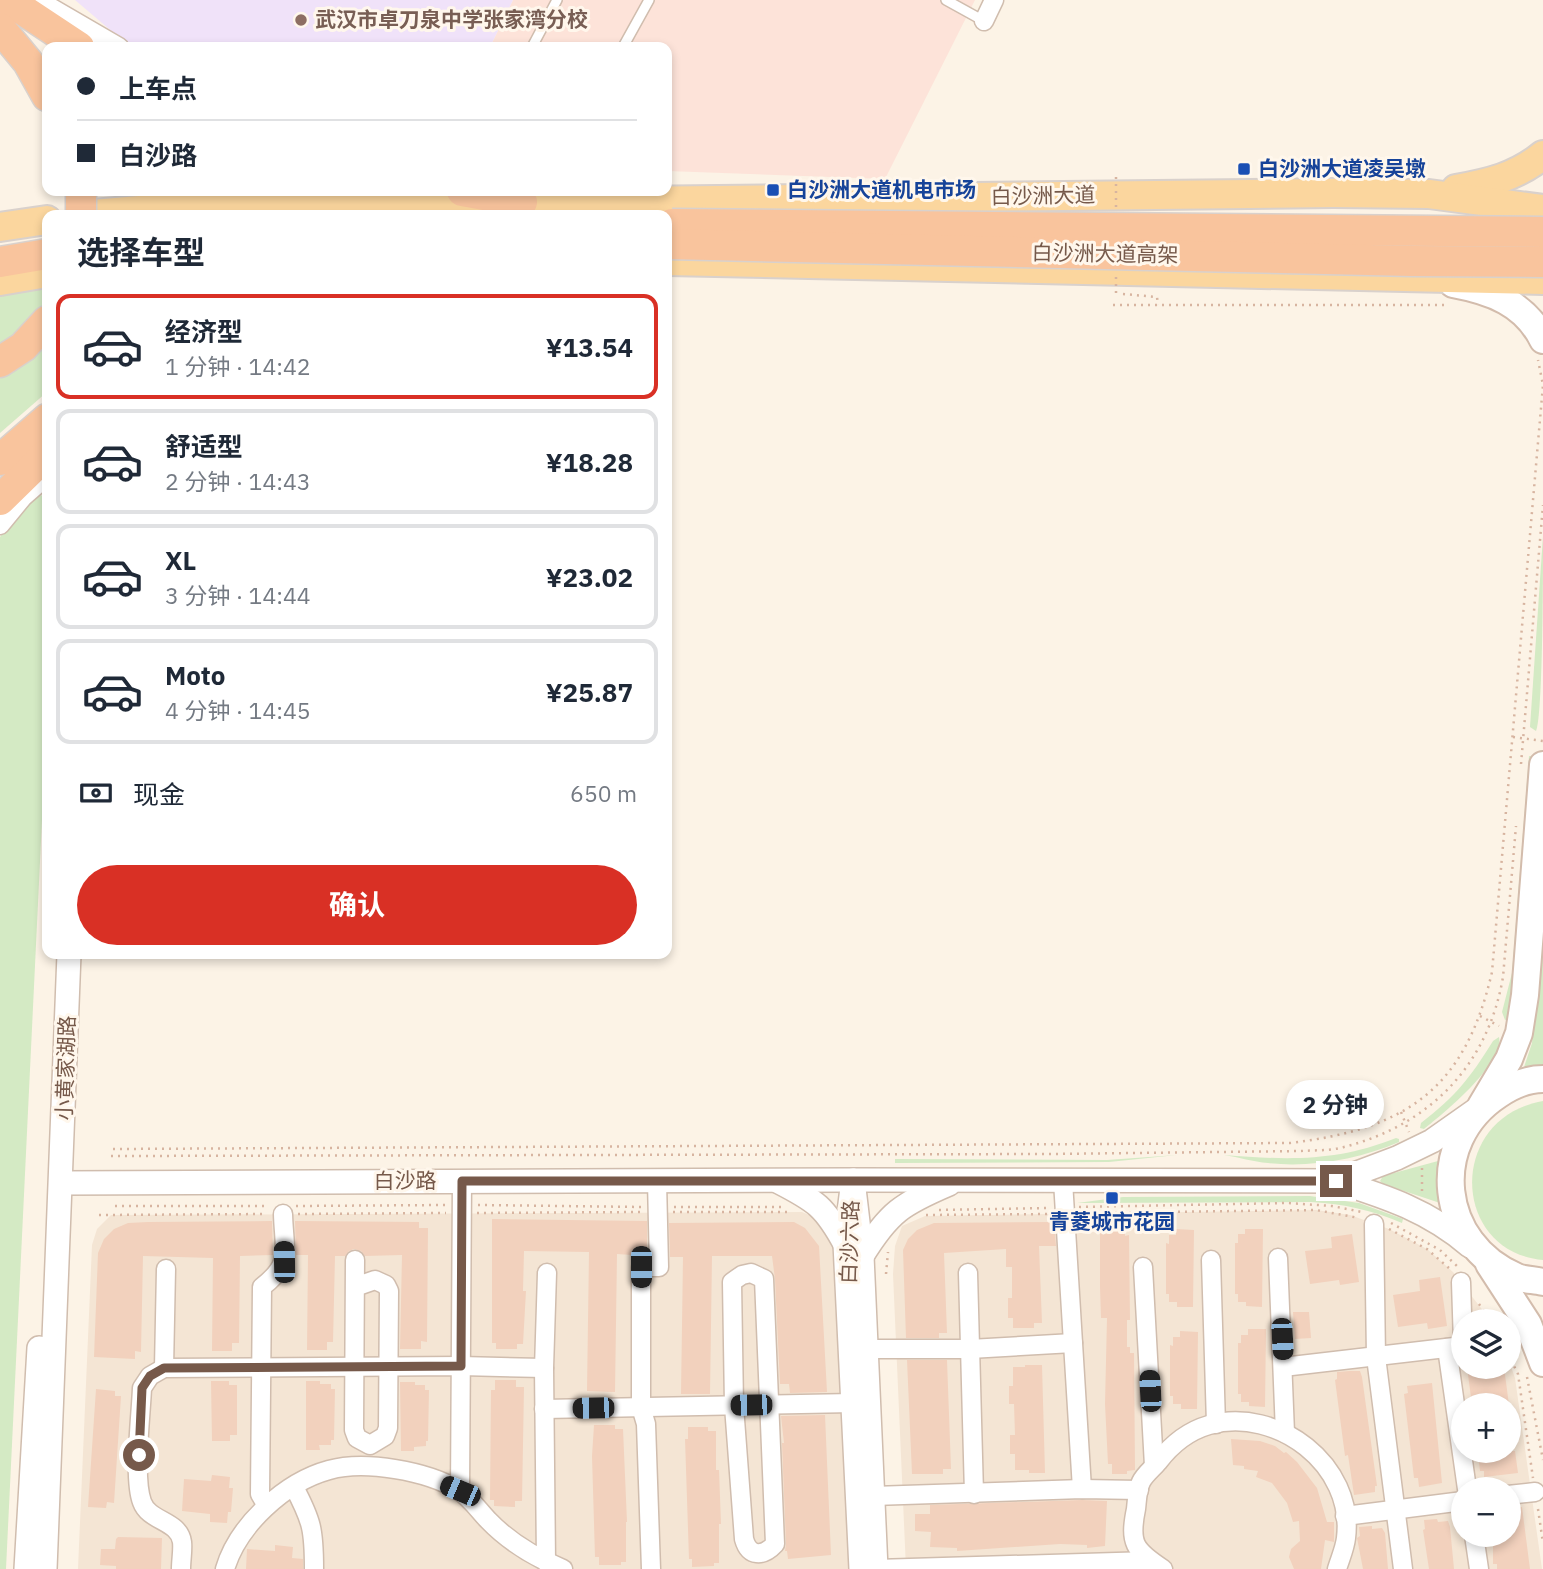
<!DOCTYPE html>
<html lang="zh">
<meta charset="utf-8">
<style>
body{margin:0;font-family:"IBM Plex Sans","Noto Sans SC",sans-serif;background:#f6f6f7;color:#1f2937;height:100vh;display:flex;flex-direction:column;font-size:26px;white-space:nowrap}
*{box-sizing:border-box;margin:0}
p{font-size:23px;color:#747a83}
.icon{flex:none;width:38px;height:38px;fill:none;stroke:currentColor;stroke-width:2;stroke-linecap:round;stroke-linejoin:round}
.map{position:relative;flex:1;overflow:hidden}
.drawer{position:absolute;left:42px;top:210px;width:630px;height:749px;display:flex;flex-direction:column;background:#fff;border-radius:14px;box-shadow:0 4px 10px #0003}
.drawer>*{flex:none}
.top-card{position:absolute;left:42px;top:42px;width:630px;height:154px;border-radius:14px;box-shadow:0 4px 10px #0003;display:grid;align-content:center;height:154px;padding:0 35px;background:#fff}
.buttons{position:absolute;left:1451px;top:1309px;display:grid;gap:14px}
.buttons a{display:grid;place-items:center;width:70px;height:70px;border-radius:50%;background:#fff;box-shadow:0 4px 10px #0003;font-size:35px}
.end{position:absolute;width:32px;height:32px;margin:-16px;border:9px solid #76594a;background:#fff;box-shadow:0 0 0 4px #fff}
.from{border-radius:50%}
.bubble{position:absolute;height:49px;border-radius:24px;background:#fff;box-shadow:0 4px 10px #0003;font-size:23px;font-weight:700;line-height:49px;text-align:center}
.car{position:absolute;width:21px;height:42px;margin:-21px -10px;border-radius:9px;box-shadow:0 0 5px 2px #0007;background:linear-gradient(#222 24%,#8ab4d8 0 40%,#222 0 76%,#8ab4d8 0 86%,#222 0)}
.top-card b{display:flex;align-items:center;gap:24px;height:66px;font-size:26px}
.top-card b+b{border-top:2px solid #e0e1e3}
.top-card i{width:18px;height:18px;background:#1f2937}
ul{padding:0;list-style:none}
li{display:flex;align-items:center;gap:21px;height:105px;margin:0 14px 10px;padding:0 21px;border:4px solid #e0e1e3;border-radius:14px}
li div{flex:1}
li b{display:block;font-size:26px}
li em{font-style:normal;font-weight:700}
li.current{border-color:#d93025}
li>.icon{width:63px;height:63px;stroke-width:1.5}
h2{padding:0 35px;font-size:32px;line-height:84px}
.pay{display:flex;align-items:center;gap:18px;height:77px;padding:0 35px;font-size:26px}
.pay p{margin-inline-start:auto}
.primary-button{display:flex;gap:14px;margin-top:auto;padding:14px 35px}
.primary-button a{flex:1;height:80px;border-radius:42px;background:#d93025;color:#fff;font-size:28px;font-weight:700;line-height:80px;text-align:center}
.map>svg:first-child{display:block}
</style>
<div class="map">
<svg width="1543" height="1569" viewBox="0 0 1543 1569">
<rect width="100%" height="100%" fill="#fcf3e6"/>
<g fill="#f4e5d4" fill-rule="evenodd">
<path d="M1316,1210L1350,1215L1389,1229L1427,1249L1453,1272L1491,1321H1463V1367H1508L1509,1361L1515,1378L1542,1569H906L893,1274L895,1246L902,1226L925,1216ZM1463,1405H1508V1451H1463ZM1463,1489H1508V1535H1463Z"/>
<path d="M802,1212L816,1218L832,1243L850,1569H78L92,1245L97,1229L111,1215Z"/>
</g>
<path fill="#fde3d9" d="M513,0H975L885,179L667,171V47H490Z"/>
<path fill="#f0e2f9" d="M75,0H513L490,47H138L122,40Z"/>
<g fill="#d4eac4">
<path d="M47,287V392L0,433V292Z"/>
<path d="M47,493V716L6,1569H0V537L26,502Z"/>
<path d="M1543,536C1543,567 1543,714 1536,731L1530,727Z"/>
<path d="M1529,756L1536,757L1521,946L1508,1019L1505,1020L1502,1012L1512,973Z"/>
<path d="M1543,898V1069L1523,1070L1532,1043Z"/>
<path d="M1499,1037C1505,1063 1443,1114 1424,1129L1420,1128L1421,1123C1456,1096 1470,1078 1493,1041Z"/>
<path d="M1543,1101V1260C1451,1252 1446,1118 1543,1101Z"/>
<path d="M1396,1138L1399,1139V1142C1360,1159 1310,1168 1268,1163C1253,1162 1239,1157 1224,1155C1288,1160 1336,1162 1396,1138Z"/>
<path d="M1177,1155L1109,1162L895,1163V1159L1107,1160Z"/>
<path d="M1438,1161L1440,1164V1203L1383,1184L1380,1181L1383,1176Z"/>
<path d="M1310,1196L1359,1203L1403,1219L1402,1223C1372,1210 1344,1204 1311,1202L1077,1203L1123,1197Z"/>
</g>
<g fill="#f2d1bd">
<path d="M492,1219L647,1221V1256L617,1254L615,1392L587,1391L589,1252L524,1251L523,1291H526L523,1344H517V1349H496V1343H492Z"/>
<path d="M272,1221L273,1255L240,1256L239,1343H232V1351H212L213,1258L143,1256L141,1352L135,1351V1359L94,1357L98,1253L104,1239L114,1229L128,1223L148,1222Z"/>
<path d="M295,1221L419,1222V1228H428L427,1342L421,1341V1349H400L402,1255L365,1256L361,1251L354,1249L349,1251L345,1256H335L333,1342H327V1350H307L308,1255H296Z"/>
<path d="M794,1222L805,1228L819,1246L827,1392L790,1393L789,1384H780L775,1279L772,1256H712L710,1394H681L683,1257H670L669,1223Z"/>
<path d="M1054,1222L1056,1246H1039L1042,1323H1034V1328H1013V1318H1008V1298H1012V1267H1006V1249L944,1253L947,1333H939V1338H906L903,1250L908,1239L917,1230L934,1223Z"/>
<path d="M1106,1225H1118L1117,1230H1125V1236L1129,1235L1130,1320H1127V1347H1130V1353H1134L1135,1470L1127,1471V1474H1112V1464H1108L1105,1404L1107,1318H1101L1100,1287V1233L1106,1234Z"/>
<path d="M1176,1229L1194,1230L1193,1307H1177V1302H1169V1294H1166V1243L1169,1244V1235H1176Z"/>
<path d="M1245,1229H1263L1262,1307L1246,1306V1302H1238V1294H1235V1243H1238V1234H1245Z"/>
<path d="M1352,1234L1359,1282L1340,1285L1339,1280L1310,1284L1305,1251L1332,1248L1331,1237Z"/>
<path d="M1440,1277L1447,1326L1428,1329L1427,1323L1398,1327L1393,1295L1420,1291L1419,1280Z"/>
<path d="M1293,1312H1309L1311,1338L1295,1339Z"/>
<path d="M1248,1329H1266L1265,1407L1249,1406V1402H1241V1394H1238V1343H1241V1335H1248Z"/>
<path d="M1180,1331L1198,1332L1197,1409H1181V1404H1173V1396H1170V1345L1173,1346V1337H1180Z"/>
<path d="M907,1360H947L951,1469H943V1474H912Z"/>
<path d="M1025,1365H1042L1045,1473H1029V1470H1015V1454H1010V1435H1015L1014,1404H1009V1386H1013V1367H1025Z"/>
<path d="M1467,1367H1504L1509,1405H1472Z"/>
<path d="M1350,1371H1360L1362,1377L1377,1486H1375V1492L1354,1495L1348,1455L1345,1456L1335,1380L1337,1379V1372Z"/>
<path d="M495,1380H516V1387H524L522,1501H515V1507L494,1506V1500H490L491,1390H495Z"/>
<path d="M211,1381H229V1385H237V1435H230V1441H212Z"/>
<path d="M306,1381H320V1384H331V1389H335L334,1440H331V1445H319L320,1450H306Z"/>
<path d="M400,1382H415V1385H425V1390H429L428,1441H426V1446L414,1447V1451H401Z"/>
<path d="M1432,1383L1442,1483L1419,1487L1418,1478H1414L1404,1394L1408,1393L1407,1386Z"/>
<path d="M96,1389L115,1391V1396H121L114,1503L107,1502L106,1508L88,1507Z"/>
<path d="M825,1415L831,1555L788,1559L787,1551H785L786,1544L782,1443H784L781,1416Z"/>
<path d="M594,1425H615V1429H623L627,1522H626V1562H621V1565H599V1557H595L592,1456Z"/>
<path d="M688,1427H708V1431H716V1470H719L721,1524H719V1563H714V1566L692,1567V1559H689L685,1439H688Z"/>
<path d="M1231,1439L1260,1441L1275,1446L1284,1453L1286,1452L1297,1462L1317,1488L1327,1522H1334V1542L1325,1540L1321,1569H1294L1289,1557L1291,1549L1300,1541L1299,1521L1293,1522L1287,1503L1272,1483L1256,1477L1258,1471L1244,1469V1466L1233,1465Z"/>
<path d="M1481,1451H1515L1518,1473L1484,1477V1471H1480L1478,1454L1481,1453Z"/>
<path d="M212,1475L230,1477L229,1488H233L231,1512H228L227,1523L210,1522V1514L182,1511L184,1479L211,1481Z"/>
<path d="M1082,1500L1107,1501L1105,1546L1087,1548V1545L1060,1544L957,1551V1548L930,1547L931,1532L915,1531V1514H930V1505Z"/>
<path d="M1522,1507L1530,1569H1497V1564H1493V1535H1508V1509Z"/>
<path d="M1437,1519L1438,1522L1448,1521L1450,1527L1454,1569H1429L1423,1530L1425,1529L1424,1520Z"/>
<path d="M1372,1526V1529L1382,1528L1385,1533L1388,1569H1363L1357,1538L1360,1536L1359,1527Z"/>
<path d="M118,1537L162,1538L161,1569H116V1566L100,1565L101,1549H115L116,1539Z"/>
<path d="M275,1545L293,1547L292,1558L303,1559V1569H246L247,1549L275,1551Z"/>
</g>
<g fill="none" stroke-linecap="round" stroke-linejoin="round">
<defs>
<g id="service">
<path d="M946,0L984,21"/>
<path d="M532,47L557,0"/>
<path d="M623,47L649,0"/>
</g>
<g id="minor">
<path d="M38,0L119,47"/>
<path d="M984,21L994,0"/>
<path d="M0,525L23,497L47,476"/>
<path d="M1063,1181L1082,1489"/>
<path d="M1374,1224L1376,1357L1403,1569"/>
<path d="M1278,1258L1285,1433"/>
<path d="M1211,1260L1216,1424"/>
<path d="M1143,1267L1154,1466"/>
<path d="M751,1273L764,1279L775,1544C763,1557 749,1557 744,1539L734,1406L732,1282L742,1275Z"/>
<path d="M968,1273L974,1494"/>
<path d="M1461,1282L1463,1344"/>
<path d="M355,1287L375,1280L386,1285L389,1291L388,1428L385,1436L370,1445L357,1438L354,1430L355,1260"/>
<path d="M1447,1348L1467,1489"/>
<path d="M866,1349H970L1073,1343"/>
<path d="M1283,1367L1463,1346"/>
<path d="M164,1368L166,1269"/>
<path d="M544,1409L853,1403"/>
<path d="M294,1487C312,1521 314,1530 314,1569"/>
<path d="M460,1491L462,1181"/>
<path d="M1508,1495L1535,1492"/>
<path d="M873,1496L1082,1489L1139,1490"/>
<path d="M267,1506L260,1494L262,1287C293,1263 284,1251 283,1214"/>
<path d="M1345,1516L1463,1501"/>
<path d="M1474,1535L1479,1569"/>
<path d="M546,1562L544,1368L547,1273"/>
<path d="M181,1569C181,1560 183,1550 182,1542C179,1520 149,1522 142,1502C133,1478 141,1415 142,1388L150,1376L164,1368L461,1366L544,1368"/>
<path d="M225,1569C238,1525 285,1482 329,1470C365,1460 427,1471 458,1490C470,1497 479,1511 488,1520C510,1543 534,1557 563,1569"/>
<path d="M651,1569L646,1424L641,1407V1267H659L657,1181"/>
<path d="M876,1569L1150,1561"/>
<path d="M1163,1569C1134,1550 1129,1543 1136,1509C1137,1501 1137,1490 1141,1482C1144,1475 1153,1468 1158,1462C1171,1445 1188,1431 1209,1425C1277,1406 1355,1465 1346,1538C1345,1548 1340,1559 1337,1569"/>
</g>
<g id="tertiary">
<path d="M779,1182C816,1201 825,1207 845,1244"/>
<path d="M62,1183L853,1180L1336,1181"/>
<path d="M1470,1246C1429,1211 1387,1197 1336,1181L1397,1158L1432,1141L1476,1110"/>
<path d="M862,1256C889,1212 902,1204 949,1184"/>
<path d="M26,1569L39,1348"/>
<path d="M45,1569L69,954"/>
<path d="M861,1569L845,1244L853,1180L862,1256L876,1569"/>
</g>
<g id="secondary">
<path d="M1453,284C1491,291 1525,303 1543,340"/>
<path d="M1543,1079C1527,1079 1511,1086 1498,1095C1427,1142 1438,1244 1517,1277C1524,1280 1535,1280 1543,1282"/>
<path d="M1481,1106L1509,1059L1519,1033L1525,995L1543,765"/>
<path d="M1489,1264L1528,1324L1543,1363"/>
</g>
<g id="primary">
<path d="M1456,189C1489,183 1516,177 1543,155"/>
<path d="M81,215L187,206L1333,193L1429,194L1543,209"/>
<path d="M0,227L47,220"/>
<path d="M667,261L1543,280"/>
<path d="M0,281L47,273"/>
</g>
<g id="trunk">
<path d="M8,0L79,47"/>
<path d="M0,28L28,62L47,96"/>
<path d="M462,191L522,202"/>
<path d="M0,262L47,254"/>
<path d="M0,362L23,347L47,321"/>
<path d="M0,460L47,419"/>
<path d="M0,500L47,454"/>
</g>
</defs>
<use href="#service" stroke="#d0bdae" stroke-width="12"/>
<use href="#minor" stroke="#d0bdae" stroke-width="21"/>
<use href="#tertiary" stroke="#d0bdae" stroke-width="26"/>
<use href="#secondary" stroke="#d3bcac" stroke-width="30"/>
<use href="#primary" stroke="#d9d1cc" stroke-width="32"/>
<use href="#trunk" stroke="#d9d1cc" stroke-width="33"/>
<g stroke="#d7b4a0" stroke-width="2.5" stroke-dasharray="2 5" stroke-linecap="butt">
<path d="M1123,294L1157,297L1158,305"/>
<path d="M1113,305H1449"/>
<path d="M1513,737L1543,741"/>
<path d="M1521,764L1543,505"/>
<path d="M1480,1016L1499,1026"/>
<path d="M1401,1112L1409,1132"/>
<path d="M113,1149L1290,1143C1407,1129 1465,1089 1492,972L1543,385L1538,360"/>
<path d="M111,1156L1049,1154L1301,1151C1315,1150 1330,1151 1344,1147C1430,1125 1488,1065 1503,977L1516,826"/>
<path d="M1422,1168V1193"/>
<path d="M478,1205L643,1207"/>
<path d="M115,1206H269"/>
<path d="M296,1206L447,1205"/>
<path d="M674,1207H783"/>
<path d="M1079,1207L1288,1203L1332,1206L1362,1212"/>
<path d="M939,1210L1048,1208"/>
<path d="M673,1212H792"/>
<path d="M477,1213L642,1212"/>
<path d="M1080,1213L1316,1210L1359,1218"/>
<path d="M298,1214L446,1213"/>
<path d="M99,1215L267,1214"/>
<path d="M926,1215L1049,1214"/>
<path d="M1391,1223L1440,1250L1458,1267"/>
<path d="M1389,1229L1427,1249L1450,1269"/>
<path d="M886,1274L888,1252"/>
<path d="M1479,1304L1491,1321"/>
<path d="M1508,1354L1518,1374L1533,1478"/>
<path d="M1527,1377L1543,1460"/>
<path d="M1538,1509L1543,1543"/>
</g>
<use href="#service" stroke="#fff" stroke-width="9"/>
<use href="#minor" stroke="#fff" stroke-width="18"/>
<use href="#tertiary" stroke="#fff" stroke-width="23"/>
<use href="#secondary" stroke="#fff" stroke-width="26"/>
<use href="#primary" stroke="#fbd69e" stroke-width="28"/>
<use href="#trunk" stroke="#f9c49d" stroke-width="30"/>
<defs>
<g id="trunk-bridge">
<path d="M81,191V215"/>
<path d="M672,224L1543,232"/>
<path d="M667,244L1412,261L1543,262"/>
</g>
</defs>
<use href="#trunk-bridge" stroke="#d9d1cc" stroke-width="33" stroke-linecap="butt"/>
<g stroke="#d7b4a0" stroke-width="2.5" stroke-dasharray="2 5" stroke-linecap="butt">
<path d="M1116,207V176"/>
<path d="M1116,293V277"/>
</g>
<use href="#trunk-bridge" stroke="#f9c49d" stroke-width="30"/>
</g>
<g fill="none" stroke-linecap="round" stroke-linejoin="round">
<path stroke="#76594a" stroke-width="9" d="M139,1455L142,1388L150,1376L164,1368L461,1366L462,1181H1336"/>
</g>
<circle fill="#8d6e63" stroke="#fff7ec" stroke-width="2.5" cx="301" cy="20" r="7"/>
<g fill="#1a4fb4" stroke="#fff7ec" stroke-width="2.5">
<rect x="1237" y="162" width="14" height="14" rx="3.5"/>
<rect x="766" y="183" width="14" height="14" rx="3.5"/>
<rect x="1105" y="1191" width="14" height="14" rx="3.5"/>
</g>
<g text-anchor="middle" stroke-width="6" stroke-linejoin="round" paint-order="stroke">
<g font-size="21" font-weight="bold" fill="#785e54" stroke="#fff7ec" text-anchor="start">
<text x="315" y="27">武汉市卓刀泉中学张家湾分校</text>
</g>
<g font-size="21" font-weight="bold" fill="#164399" stroke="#fff7ec" text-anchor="start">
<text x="1258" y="176">白沙洲大道凌吴墩</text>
<text x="787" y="197">白沙洲大道机电市场</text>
<text x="1112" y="1229" text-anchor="middle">青菱城市花园</text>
</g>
<g font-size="21" fill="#76594a" stroke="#fff7ec">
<text transform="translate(1043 196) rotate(-1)" y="7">白沙洲大道</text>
<text transform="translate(1105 254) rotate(1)" y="7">白沙洲大道高架</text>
<text transform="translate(66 1068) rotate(-88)" y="7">小黄家湖路</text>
<text x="405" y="1188">白沙路</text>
<text transform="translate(850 1242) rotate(-88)" y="7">白沙六路</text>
</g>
</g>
</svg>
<div class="buttons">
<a><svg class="icon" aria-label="layers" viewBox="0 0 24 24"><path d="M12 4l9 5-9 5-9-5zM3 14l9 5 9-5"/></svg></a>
<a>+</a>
<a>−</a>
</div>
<i class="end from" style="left:139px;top:1455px"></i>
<i class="end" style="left:1336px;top:1181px"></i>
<div class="bubble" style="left:1286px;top:1080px;width:98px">2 分钟</div>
<i class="car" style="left:284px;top:1262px;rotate:359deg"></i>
<i class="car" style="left:641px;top:1267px;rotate:180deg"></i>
<i class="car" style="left:1282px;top:1339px;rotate:177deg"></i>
<i class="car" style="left:1150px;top:1391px;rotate:357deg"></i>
<i class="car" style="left:751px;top:1405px;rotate:269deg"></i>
<i class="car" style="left:593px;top:1408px;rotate:269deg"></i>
<i class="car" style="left:460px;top:1491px;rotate:293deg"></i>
<div class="top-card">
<b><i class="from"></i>上车点</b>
<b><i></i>白沙路</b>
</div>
<section class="drawer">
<h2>选择车型</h2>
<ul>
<li class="current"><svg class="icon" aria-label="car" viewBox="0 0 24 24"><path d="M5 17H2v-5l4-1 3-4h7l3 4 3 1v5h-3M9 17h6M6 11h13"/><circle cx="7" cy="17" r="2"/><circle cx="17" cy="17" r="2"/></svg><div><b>经济型</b><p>1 分钟 · 14:42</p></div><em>¥13.54</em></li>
<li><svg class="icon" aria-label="car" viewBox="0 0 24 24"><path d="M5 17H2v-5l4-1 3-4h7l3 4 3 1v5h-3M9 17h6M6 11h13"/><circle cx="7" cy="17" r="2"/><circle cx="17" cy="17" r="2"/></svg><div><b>舒适型</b><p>2 分钟 · 14:43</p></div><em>¥18.28</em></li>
<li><svg class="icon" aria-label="car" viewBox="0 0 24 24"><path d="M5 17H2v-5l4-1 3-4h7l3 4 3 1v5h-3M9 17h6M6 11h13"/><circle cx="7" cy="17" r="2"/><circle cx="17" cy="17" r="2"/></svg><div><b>XL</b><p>3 分钟 · 14:44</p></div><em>¥23.02</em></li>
<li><svg class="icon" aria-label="car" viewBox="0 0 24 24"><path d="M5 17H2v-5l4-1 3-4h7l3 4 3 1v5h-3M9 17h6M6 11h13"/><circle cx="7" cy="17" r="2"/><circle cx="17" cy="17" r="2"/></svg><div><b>Moto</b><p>4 分钟 · 14:45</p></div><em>¥25.87</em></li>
</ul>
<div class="pay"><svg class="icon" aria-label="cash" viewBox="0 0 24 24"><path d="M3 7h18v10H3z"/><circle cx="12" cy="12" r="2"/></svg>现金<p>650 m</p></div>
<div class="primary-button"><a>确认</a></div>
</section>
</div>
